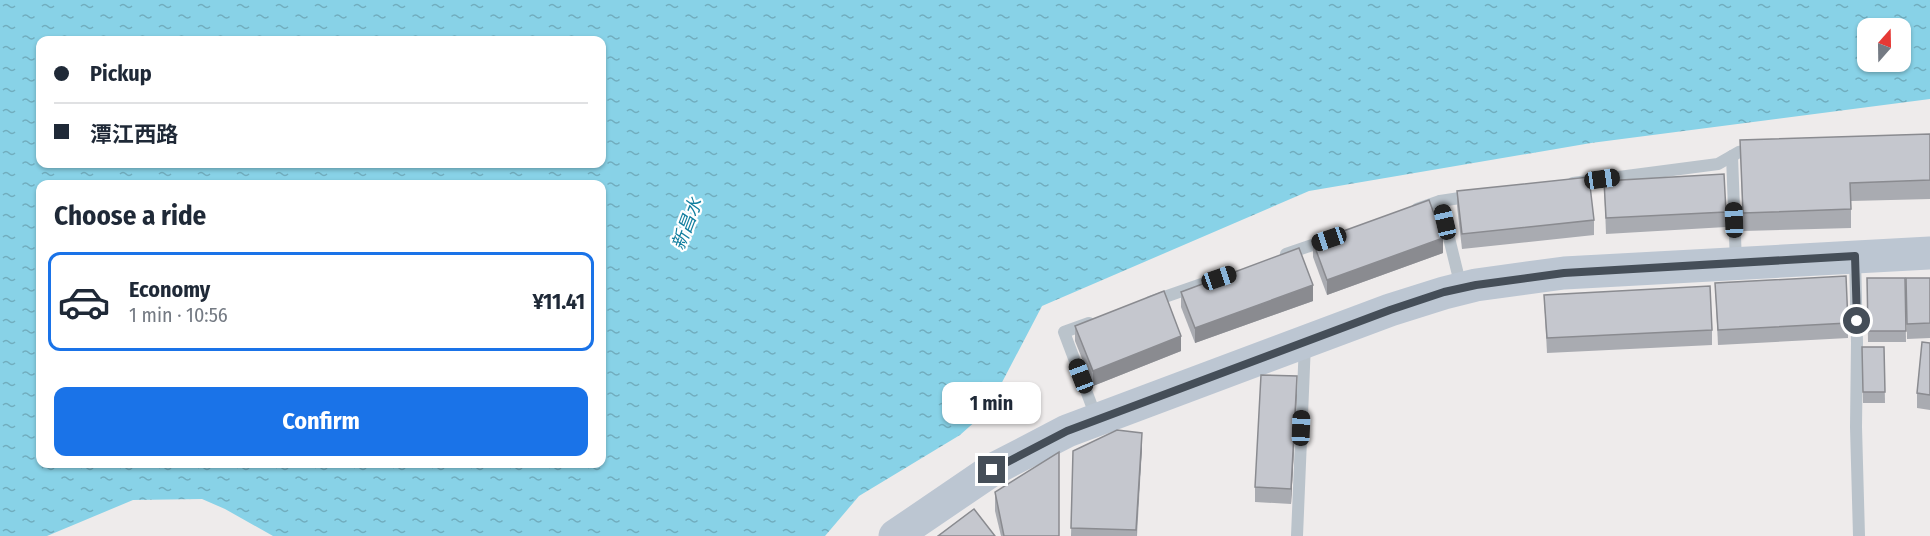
<!DOCTYPE html>
<meta charset="utf-8">
<style>
body{margin:0;font-family:"Fira Sans Condensed","Noto Sans SC",sans-serif;background:#f2f2f3;color:#1f2937;height:100vh;display:flex;flex-direction:column;font-size:22px;white-space:nowrap}
*{box-sizing:border-box;margin:0}
p{font-size:20px;color:#747a83}
.icon{flex:none;width:33px;height:33px;fill:none;stroke:currentColor;stroke-width:2;stroke-linecap:round;stroke-linejoin:round}
.map{position:relative;flex:1;overflow:hidden}
.details{position:absolute;left:36px;top:180px;width:570px;height:288px;display:flex;flex-direction:column;background:#fff;border-radius:12px;box-shadow:0 2px 4px #0004}
.details>*{flex:none}
.guide{position:absolute;left:36px;top:36px;width:570px;height:132px;border-radius:12px;box-shadow:0 2px 4px #0004;display:grid;align-content:center;height:132px;padding:0 18px;background:#fff}
.needle{width:39px;rotate:20deg}
.fabs{position:absolute;left:1857px;top:18px;display:grid;gap:12px}
.fabs a{display:grid;place-items:center;width:54px;height:54px;border-radius:12px;background:#fff;box-shadow:0 2px 4px #0004;font-size:30px}
.end{position:absolute;width:27px;height:27px;margin:-14px;border:8px solid #454e58;background:#fff;box-shadow:0 0 0 3px #fff}
.from{border-radius:50%}
.bubble{position:absolute;height:42px;border-radius:12px;background:#fff;box-shadow:0 2px 4px #0004;font-size:20px;font-weight:700;line-height:42px;text-align:center}
.car{position:absolute;width:18px;height:36px;margin:-18px -9px;border-radius:8px;box-shadow:0 0 4px 2px #0007;background:linear-gradient(#222 24%,#8ab4d8 0 40%,#222 0 76%,#8ab4d8 0 86%,#222 0)}
.guide b{display:flex;align-items:center;gap:21px;height:57px;font-size:22px}
.guide b+b{border-top:2px solid #e0e1e3}
.guide i{width:15px;height:15px;background:#1f2937}
ul{padding:0;list-style:none}
li{display:flex;align-items:center;gap:18px;height:99px;margin:0 12px 9px;padding:0 6px;border:3px solid #e0e1e3;border-radius:12px}
li div{flex:1}
li b{display:block;font-size:22px}
li em{font-style:normal;font-weight:700}
li.selected{border-color:#1a73e8}
li>.icon{width:54px;height:54px;stroke-width:1.5}
h2{padding:0 18px;font-size:27px;line-height:72px}
.button{display:flex;gap:12px;margin-top:auto;padding:12px 18px}
.button a{flex:1;height:69px;border-radius:12px;background:#1a73e8;color:#fff;font-size:24px;font-weight:700;line-height:69px;text-align:center}
.map>svg:first-child{display:block}
</style>
<div class="map">
<svg width="1930" height="536" viewBox="0 0 1930 536">
<defs>
<pattern id="water-ripples" width="26" height="14" patternUnits="userSpaceOnUse" patternTransform="scale(1.5)"><rect width="26" height="14" fill="#88d2e7"/><path d="M2 4q2-2 4 0t4 0M15 11q2-2 4 0t4 0" fill="none" stroke="#71adbe"/></pattern>
</defs>
<rect width="100%" height="100%" fill="#eeebeb"/>
<path fill="url(#water-ripples)" fill-rule="evenodd" d="M0,0H1930V99L1591,143L1309,191L1042,306L987,411L960,435L859,496L825,536H273L225,509L202,499L133,500L47,536H0ZM1868,28H1900V62H1868ZM40,40H602V164H40ZM602,184V464H40V184Z"/>
<g fill="none" stroke-linecap="round" stroke-linejoin="round">
<g stroke="#bac3cb" stroke-width="12">
<path d="M1732,156L1736,263"/>
<path d="M1573,183L1718,164L1739,152L1755,149"/>
<path d="M1440,201L1461,287"/>
<path d="M1417,209L1440,201L1473,196"/>
<path d="M1286,254L1327,240"/>
<path d="M1855,258L1857,343L1856,427L1859,536"/>
<path d="M1150,302L1225,276"/>
<path d="M1089,323L1064,332L1096,417"/>
<path d="M1297,536L1305,343"/>
</g>
<path stroke="#bcc6d2" stroke-width="33" d="M895,536L992,470L1067,431L1390,310L1444,293L1476,285L1564,273L1930,253"/>
</g>
<g fill="#a9abb1">
<path d="M1930,134V199L1851,201V228L1743,231L1740,140Z"/>
<path d="M1604,181L1726,212V227L1606,234Z"/>
<path d="M1457,191L1594,220V235L1462,249L1457,206Z"/>
<path d="M1313,242L1443,253L1327,295L1313,257Z"/>
<path d="M1867,278H1905L1906,342H1868Z"/>
<path d="M1906,278H1930V338L1907,339Z"/>
<path d="M1715,283L1848,323V338L1718,345Z"/>
<path d="M1181,292L1313,301L1195,343L1181,307Z"/>
<path d="M1544,295L1712,330V345L1547,353Z"/>
<path d="M1075,326L1181,351L1093,386L1075,341Z"/>
<path d="M1930,343V410L1917,408V393Z"/>
<path d="M1862,347H1884L1885,403H1863Z"/>
<path d="M1297,392L1291,504L1255,502V487Z"/>
<path d="M1142,448L1137,536H1071L1073,451Z"/>
<path d="M995,492L1059,536H1001L995,511Z"/>
</g>
<g fill="#8a8b90">
<path d="M1443,238V253L1327,295V280Z"/>
<path d="M1313,285V301L1195,343V328Z"/>
<path d="M1181,336V351L1093,386V371Z"/>
<path d="M1297,376V392L1291,504V489Z"/>
<path d="M1142,433V448L1136,536V530Z"/>
</g>
<g fill="#c5c7ce" stroke="#8a8b90" stroke-width="1.5">
<path d="M1930,134V180L1850,183L1851,209L1743,213L1740,140Z"/>
<path d="M1724,174L1726,212L1606,218L1604,181Z"/>
<path d="M1589,177L1594,220L1462,234L1457,191Z"/>
<path d="M1429,200L1443,238L1327,280L1313,242Z"/>
<path d="M1299,248L1313,285L1195,328L1181,292Z"/>
<path d="M1846,276L1848,323L1718,330L1715,283Z"/>
<path d="M1867,278H1905L1906,331H1868Z"/>
<path d="M1906,278H1930V323L1907,324Z"/>
<path d="M1710,286L1712,330L1547,338L1544,295Z"/>
<path d="M1164,291L1181,336L1093,371L1075,326Z"/>
<path d="M1922,342L1930,343V395L1917,393Z"/>
<path d="M1862,347H1884L1885,392H1863Z"/>
<path d="M1261,375L1297,376L1291,489L1255,487Z"/>
<path d="M1117,430L1142,433L1136,530L1071,528L1073,451Z"/>
<path d="M1059,452V536H1004L995,492Z"/>
<path d="M974,509L995,536H938Z"/>
</g>
<g fill="none" stroke-linecap="round" stroke-linejoin="round">
<path stroke="#454e58" stroke-width="8" d="M992,470L1067,431L1390,310L1444,292L1476,285L1564,273L1855,256L1857,321"/>
</g>
<g text-anchor="middle" stroke-width="4.5" stroke-linejoin="round" paint-order="stroke">
<g font-size="18" font-style="italic" fill="#117e9f" stroke="#fff">
<text transform="translate(687 224) rotate(-69)" y="6">新昌水</text>
</g>
</g>
</svg>
<div class="fabs">
<a><svg class="needle" viewBox="-14 -14 28 28"><path d="M0-13l5 13h-10z" fill="#e53935"/><path d="M0 13l5-13h-10z" fill="#747a83"/></svg></a>
</div>
<i class="end from" style="left:1857px;top:321px"></i>
<i class="end" style="left:992px;top:470px"></i>
<div class="bubble" style="left:942px;top:382px;width:99px">1 min</div>
<i class="car" style="left:1602px;top:179px;rotate:82deg"></i>
<i class="car" style="left:1734px;top:220px;rotate:358deg"></i>
<i class="car" style="left:1445px;top:222px;rotate:347deg"></i>
<i class="car" style="left:1329px;top:239px;rotate:251deg"></i>
<i class="car" style="left:1219px;top:278px;rotate:71deg"></i>
<i class="car" style="left:1081px;top:376px;rotate:339deg"></i>
<i class="car" style="left:1301px;top:428px;rotate:2deg"></i>
<div class="guide">
<b><i class="from"></i>Pickup</b>
<b><i></i>潭江西路</b>
</div>
<section class="details">
<h2>Choose a ride</h2>
<ul>
<li class="selected"><svg class="icon" aria-label="car" viewBox="0 0 24 24"><path d="M5 17H2v-5l4-1 3-4h7l3 4 3 1v5h-3M9 17h6M6 11h13"/><circle cx="7" cy="17" r="2"/><circle cx="17" cy="17" r="2"/></svg><div><b>Economy</b><p>1 min · 10:56</p></div><em>¥11.41</em></li>
</ul>
<div class="button"><a>Confirm</a></div>
</section>
</div>
